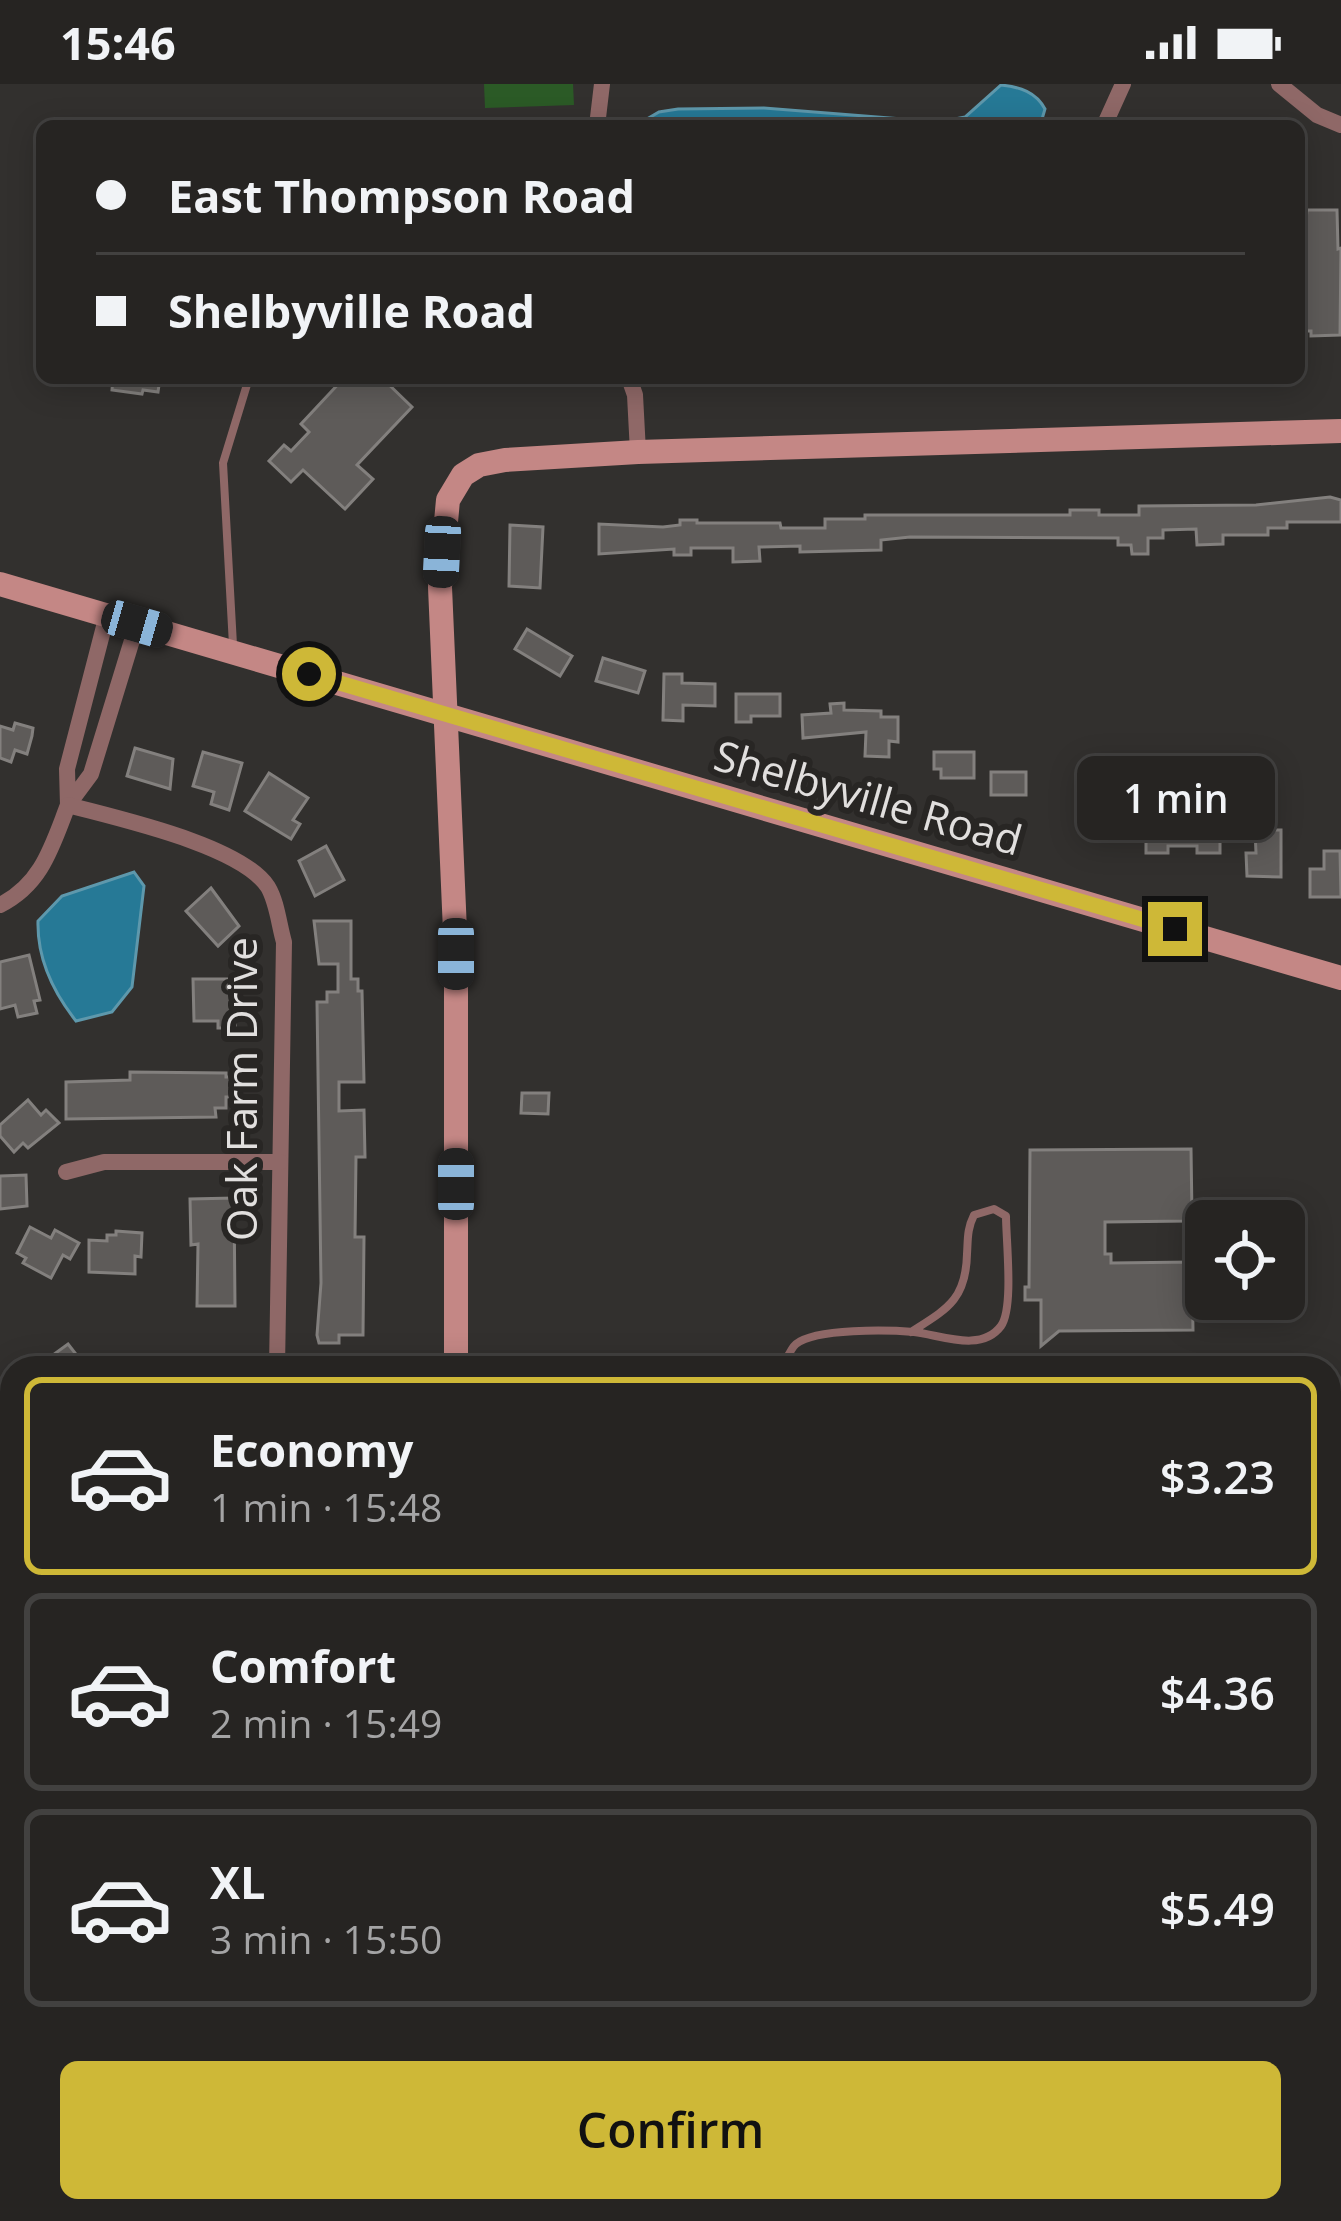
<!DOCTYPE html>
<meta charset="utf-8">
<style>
body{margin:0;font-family:"Open Sans",sans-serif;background:#2e2c2a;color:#f1f3f6;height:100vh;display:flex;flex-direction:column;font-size:45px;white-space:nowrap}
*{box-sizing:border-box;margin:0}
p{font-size:39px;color:#a4a4a5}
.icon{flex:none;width:66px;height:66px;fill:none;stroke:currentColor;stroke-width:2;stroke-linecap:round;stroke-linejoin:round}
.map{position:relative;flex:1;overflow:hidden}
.sheet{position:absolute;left:0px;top:1272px;width:1341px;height:867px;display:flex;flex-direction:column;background:#262422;border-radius:36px 36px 0 0;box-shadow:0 6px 30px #0003,0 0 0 3px #424140}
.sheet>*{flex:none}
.guide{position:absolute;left:36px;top:36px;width:1269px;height:264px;border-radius:18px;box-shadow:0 6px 30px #0003,0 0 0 3px #424140;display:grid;align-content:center;height:264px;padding:0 60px;background:#262422}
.controls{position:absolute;left:1185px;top:1116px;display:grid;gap:24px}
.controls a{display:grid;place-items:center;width:120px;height:120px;border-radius:18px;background:#262422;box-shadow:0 6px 30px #0003,0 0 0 3px #424140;font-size:60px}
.end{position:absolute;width:54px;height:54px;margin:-27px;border:15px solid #ceb837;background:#111;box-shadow:0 0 0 6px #111}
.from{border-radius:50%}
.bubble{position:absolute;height:84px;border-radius:18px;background:#262422;box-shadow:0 6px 30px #0003,0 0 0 3px #424140;font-size:39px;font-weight:600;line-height:84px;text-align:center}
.car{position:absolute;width:36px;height:72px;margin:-36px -18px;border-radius:15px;box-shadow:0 0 9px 3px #0007;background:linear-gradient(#222 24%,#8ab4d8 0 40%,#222 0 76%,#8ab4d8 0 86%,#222 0)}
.guide b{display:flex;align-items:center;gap:42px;height:114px;font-size:45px}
.guide b+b{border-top:3px solid #424140}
.guide i{width:30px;height:30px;background:#f1f3f6}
ul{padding:21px 0 0;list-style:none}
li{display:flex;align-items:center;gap:36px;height:198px;margin:0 24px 18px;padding:0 36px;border:6px solid #424140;border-radius:18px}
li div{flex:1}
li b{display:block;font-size:45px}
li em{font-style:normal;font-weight:600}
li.on{border-color:#ceb837}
li>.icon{width:108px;height:108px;stroke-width:1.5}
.action{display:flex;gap:24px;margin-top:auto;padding:24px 60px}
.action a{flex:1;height:138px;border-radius:18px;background:#ceb837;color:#111;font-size:48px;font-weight:600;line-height:138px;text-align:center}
.status{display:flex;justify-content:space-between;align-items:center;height:84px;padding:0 60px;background:#262422;direction:ltr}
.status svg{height:33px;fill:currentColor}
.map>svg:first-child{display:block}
</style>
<div class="status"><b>15:46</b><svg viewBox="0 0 49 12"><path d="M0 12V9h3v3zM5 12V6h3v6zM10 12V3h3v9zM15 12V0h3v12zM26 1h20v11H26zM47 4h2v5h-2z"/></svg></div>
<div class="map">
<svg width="1341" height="2137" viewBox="0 0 1341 2137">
<rect width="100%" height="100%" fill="#32302e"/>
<path fill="#2b5a26" d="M484,0H573L574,21L485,24Z"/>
<g fill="#267996" stroke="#5e98ac" stroke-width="3">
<path d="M1001,1C1020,3 1036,8 1045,25L1040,42H635L659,28L678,25L764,24L940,38L965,33Z"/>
<path d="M134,788L144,802L132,903L112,928L76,937C53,908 37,874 38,837L62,812Z"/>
<path d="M1329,1848H1341V1901L1329,1902Z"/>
</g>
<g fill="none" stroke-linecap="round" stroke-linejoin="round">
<g stroke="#5e98ac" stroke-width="4.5">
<path d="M1329,1928L1341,1927"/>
<path d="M0,1982L12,1981"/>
</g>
</g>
<g fill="#5e5b59" stroke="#83807e" stroke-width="3">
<path d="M1307,126H1337L1338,165L1341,164L1340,251L1311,252V247H1306L1302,176Z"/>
<path d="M113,294H160L158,308L143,306L142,310L112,306Z"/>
<path d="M344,294H382L412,323L357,381L373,395L345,425L303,386L291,398L269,377L284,361L291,367L309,348L301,340Z"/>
<path d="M1330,413L1341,416V438H1287V444H1268V451H1223V460L1197,461L1196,445L1163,446V454H1148V470H1132L1131,461H1118V454L910,453L881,456V466L800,468V462L759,463L760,477L733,478V464H691V471H674V465L599,470V440L663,443L680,441V436H697V439H780L781,444H825V435H865V431H1070V426H1099V431H1139V422L1256,421Z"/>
<path d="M510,441L543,443L540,504L509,502Z"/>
<path d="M527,545L572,572L560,592L515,565Z"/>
<path d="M603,574L645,587L638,609L596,597Z"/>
<path d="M664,590H682V599L715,600V622L683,621V637L663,636Z"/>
<path d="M736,610H780V632H751V638H736Z"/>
<path d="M844,619V626L881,627V633H898V658L889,657V673L865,672L866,648L803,654L802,631L831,629L830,620Z"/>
<path d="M15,639L33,644L32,652L27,670L15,666L11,678L0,674V642L13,646Z"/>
<path d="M135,664L173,675L170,705L127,692Z"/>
<path d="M203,668L242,679L229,726L211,720L214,708L193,702Z"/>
<path d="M934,668H974V694H941V685H934Z"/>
<rect x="991" y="688" width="35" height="23"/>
<path d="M269,689L308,714L293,736L300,740L291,755L245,727Z"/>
<path d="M1084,715L1122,726L1116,748L1077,738Z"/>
<path d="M1146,740L1220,741V769H1197V762H1168V769H1146Z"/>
<path d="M1255,746H1281V793L1247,792L1246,769H1256Z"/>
<path d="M326,762L344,796L315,812L299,777Z"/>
<path d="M1324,767H1340L1341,813H1310V785H1324Z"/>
<path d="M211,804L239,842L218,862L186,827Z"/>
<path d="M314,837H351V895H358V907H362L364,998H339V1027L364,1026L365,1073H356L355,1153H364L363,1251H339V1259H319L317,1251L321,1199L317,918H327V908H338V880H319Z"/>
<path d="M29,871L40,916L34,917L37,929L18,933L15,921L0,925V878Z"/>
<path d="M193,895H230V903H238L235,944H218V937H194Z"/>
<path d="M130,988L226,989V993H238L239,1013H226V1024H215L216,1033L66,1035V998L130,996Z"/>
<path d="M522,1009H549L548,1030L521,1029Z"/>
<path d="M28,1016L41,1031L46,1026L59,1039L28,1064L23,1059L14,1068L0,1052V1041Z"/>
<path d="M1191,1065L1192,1131H1188V1137L1105,1138V1170H1111V1179L1192,1178L1193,1246L1059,1247L1041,1262V1216H1025V1203H1029L1030,1066Z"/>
<path d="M26,1091L27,1122L0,1125V1092Z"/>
<path d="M234,1114L235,1222H197L198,1160L191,1161L190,1115Z"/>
<path d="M30,1143L51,1154L55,1146L79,1159L70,1175L63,1171L51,1194L23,1179L26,1174L17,1169Z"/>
<path d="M116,1147L142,1149L141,1173L135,1172V1190L89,1188V1156L107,1157V1151H116Z"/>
<path d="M68,1260L82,1278L74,1284H35Z"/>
</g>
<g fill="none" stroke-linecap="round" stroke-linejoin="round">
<g stroke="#8f6867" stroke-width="8">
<path d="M233,561L223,379L249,294"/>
<path d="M782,1284C786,1277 790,1265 796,1260C816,1244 889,1246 914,1248C941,1251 981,1269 1001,1242C1014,1224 1006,1156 1006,1132L994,1125L974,1131C967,1145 968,1155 967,1170C966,1216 947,1225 911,1248"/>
<path d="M1329,1581H1341"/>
<path d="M343,2127V2137"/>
<path d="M398,2127L399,2137"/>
<path d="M0,2134L154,2130L155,2137"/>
</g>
<g stroke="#8f6867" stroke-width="16">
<path d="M1279,0L1317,31L1341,41"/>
<path d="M597,42L602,0"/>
<path d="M1104,42L1123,0"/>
<path d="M629,294L635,311L638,368"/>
<path d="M107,531L67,685L68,721L91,690L137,540"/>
<path d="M0,821C42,800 52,762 68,721C116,734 241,761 268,803C277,818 279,841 284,858L277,1284"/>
<path d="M66,1088L104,1078H280"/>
<path d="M0,1530L12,1502"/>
<path d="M1329,1737L1341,1736"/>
<path d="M0,1824H12"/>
<path d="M1329,2063L1341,2059"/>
<path d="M962,2137L969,2127"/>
</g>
<g stroke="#c48785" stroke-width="24">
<path d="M0,500L1341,894"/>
<path d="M456,1284V870L440,503L448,416L463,391L479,381L505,376L638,368L1341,347"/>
<path d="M457,2127V2137"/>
</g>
</g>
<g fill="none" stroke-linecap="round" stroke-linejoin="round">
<path stroke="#ceb837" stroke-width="15" d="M309,590L1175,845"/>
</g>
<g text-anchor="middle" stroke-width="12" stroke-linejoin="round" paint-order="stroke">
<g font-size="42" fill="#e1dfde" stroke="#282624">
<text transform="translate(868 714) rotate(16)" y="15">Shelbyville Road</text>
<text transform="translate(242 1005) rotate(-90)" y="15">Oak Farm Drive</text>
</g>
</g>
</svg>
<div class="controls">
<a><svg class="icon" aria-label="locate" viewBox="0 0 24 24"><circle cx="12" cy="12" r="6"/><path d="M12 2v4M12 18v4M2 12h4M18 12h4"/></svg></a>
</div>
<i class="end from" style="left:309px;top:590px"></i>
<i class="end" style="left:1175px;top:845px"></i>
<div class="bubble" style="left:1077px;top:672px;width:198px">1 min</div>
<i class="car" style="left:442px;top:468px;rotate:183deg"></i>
<i class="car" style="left:137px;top:540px;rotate:106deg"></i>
<i class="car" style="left:456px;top:870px;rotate:180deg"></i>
<i class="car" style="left:456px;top:1100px;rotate:0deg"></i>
<div class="guide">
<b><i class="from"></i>East Thompson Road</b>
<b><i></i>Shelbyville Road</b>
</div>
<section class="sheet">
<ul>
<li class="on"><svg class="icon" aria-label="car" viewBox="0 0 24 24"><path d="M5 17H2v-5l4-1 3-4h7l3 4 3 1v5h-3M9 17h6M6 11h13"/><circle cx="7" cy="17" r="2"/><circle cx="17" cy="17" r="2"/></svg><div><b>Economy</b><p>1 min · 15:48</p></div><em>$3.23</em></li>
<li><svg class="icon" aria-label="car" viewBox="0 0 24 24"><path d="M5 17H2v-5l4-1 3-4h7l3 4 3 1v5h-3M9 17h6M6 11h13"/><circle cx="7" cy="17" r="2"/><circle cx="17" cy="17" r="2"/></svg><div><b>Comfort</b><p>2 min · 15:49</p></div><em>$4.36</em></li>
<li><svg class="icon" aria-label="car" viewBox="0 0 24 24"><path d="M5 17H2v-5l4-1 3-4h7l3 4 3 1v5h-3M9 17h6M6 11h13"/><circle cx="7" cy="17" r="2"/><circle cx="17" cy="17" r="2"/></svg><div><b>XL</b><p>3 min · 15:50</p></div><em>$5.49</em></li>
</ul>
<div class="action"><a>Confirm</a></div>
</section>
</div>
